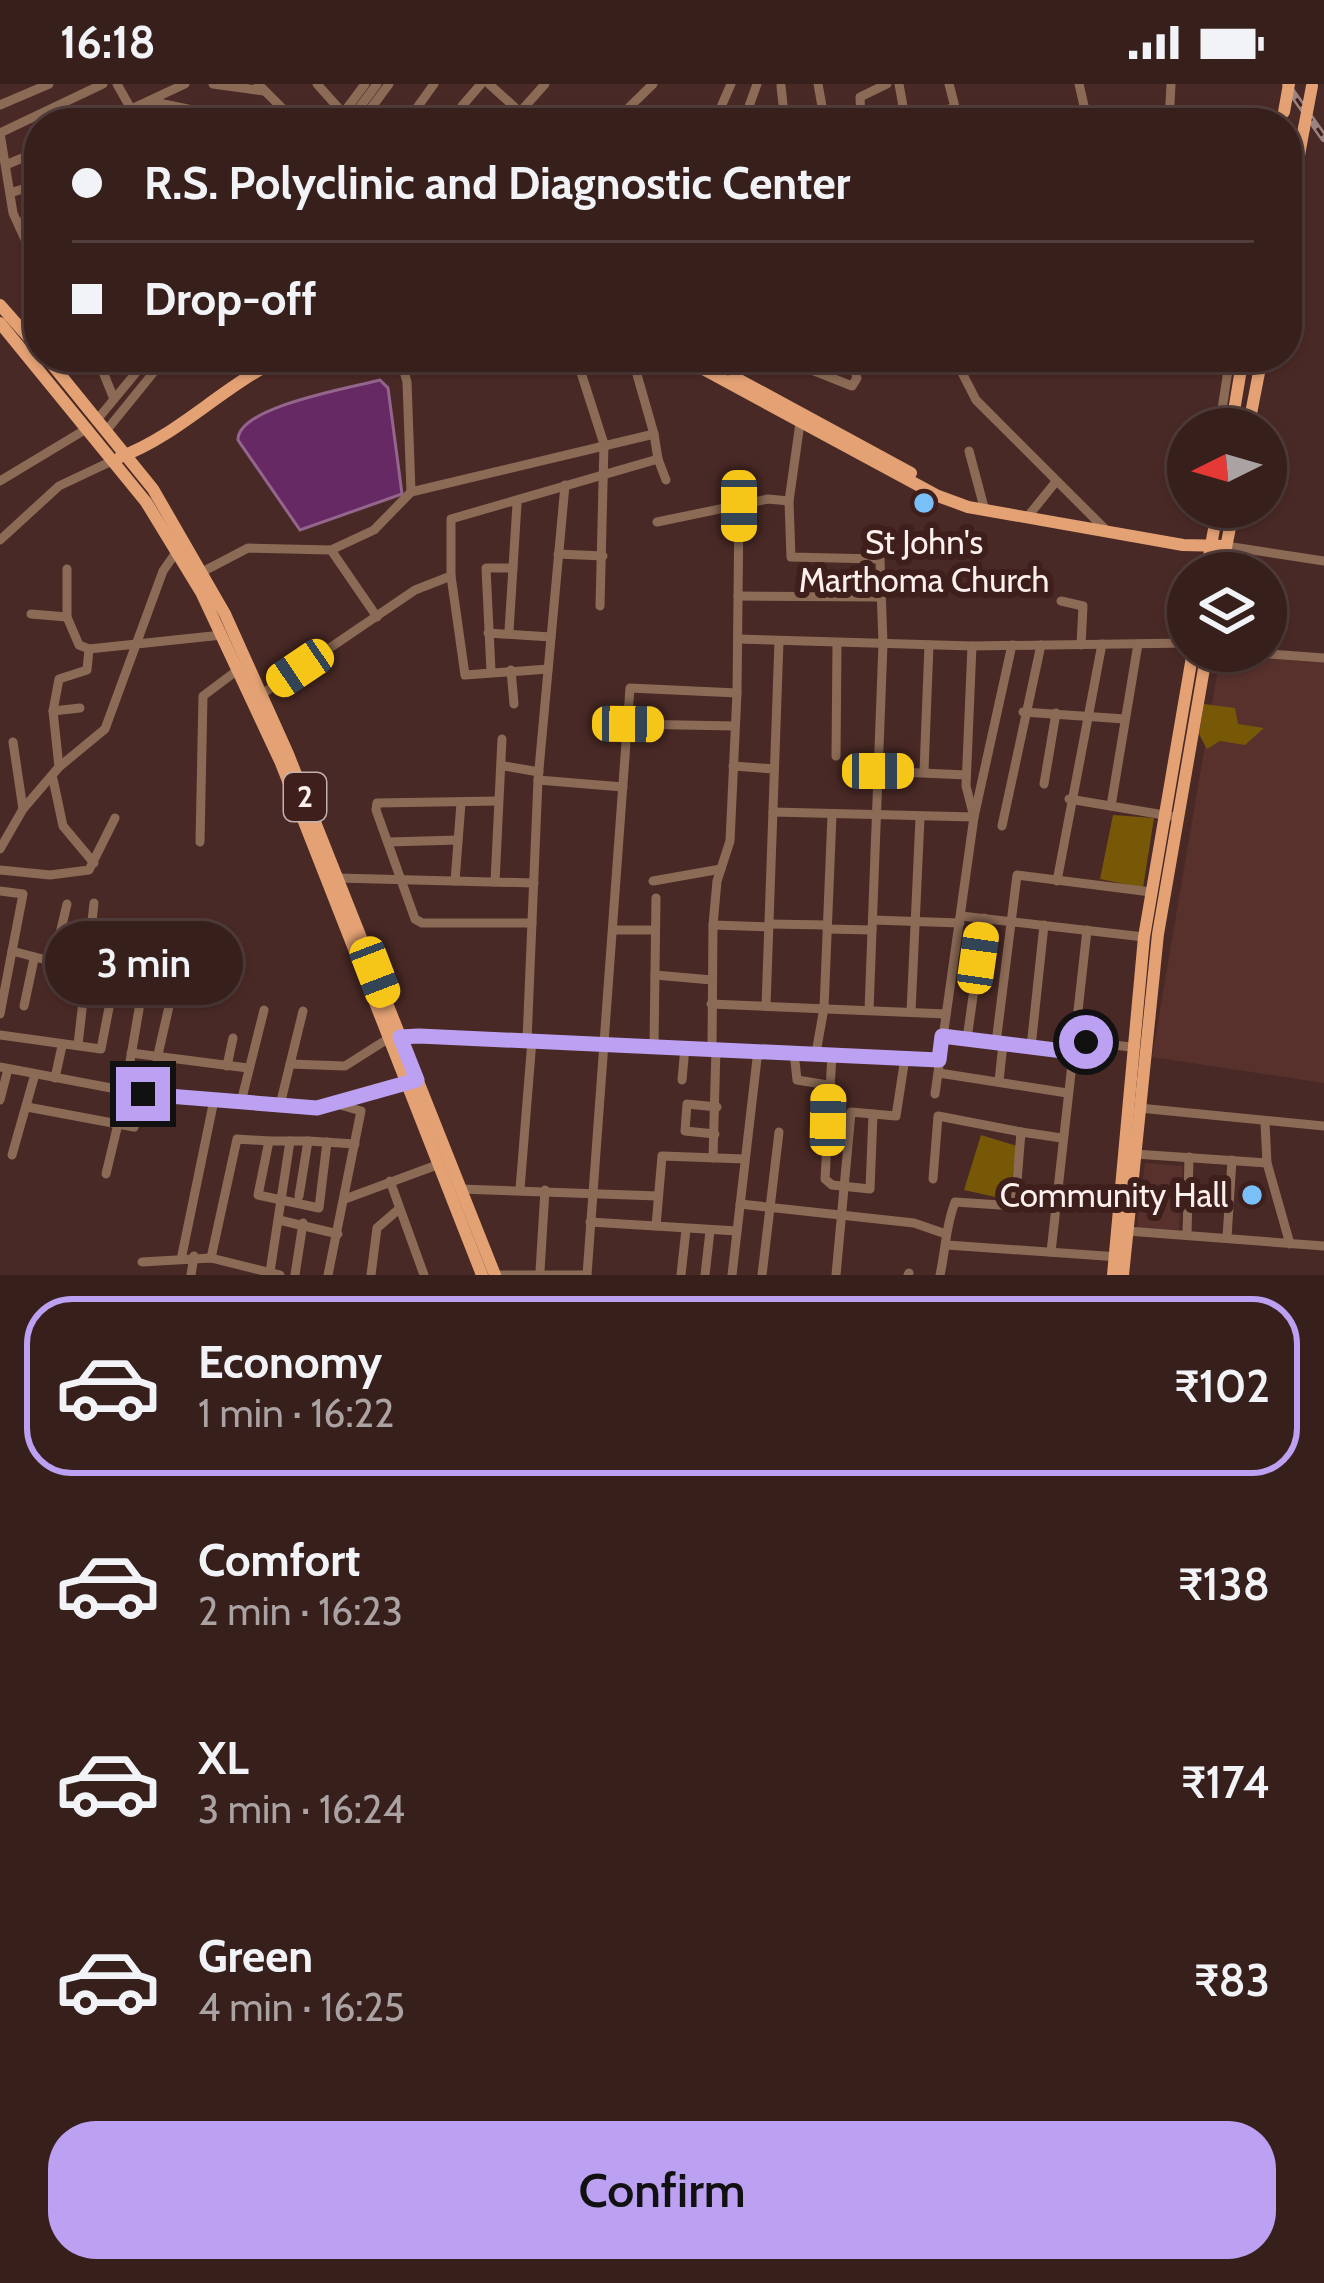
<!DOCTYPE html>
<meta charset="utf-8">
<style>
body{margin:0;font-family:Cabin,sans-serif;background:#422c29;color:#f1f3f6;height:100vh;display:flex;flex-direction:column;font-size:45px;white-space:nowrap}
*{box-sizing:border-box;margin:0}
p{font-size:39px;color:#aaa2a3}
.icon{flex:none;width:66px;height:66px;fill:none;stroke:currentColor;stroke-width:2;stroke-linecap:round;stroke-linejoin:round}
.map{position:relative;height:1191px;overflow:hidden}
.side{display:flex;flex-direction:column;background:#371f1c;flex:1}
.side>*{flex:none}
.hud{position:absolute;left:24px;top:24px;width:1278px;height:264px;border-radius:48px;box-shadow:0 3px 9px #0004,0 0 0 3px #513d3b;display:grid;align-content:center;height:264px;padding:0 48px;background:#371f1c}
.needle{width:78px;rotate:265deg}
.fabs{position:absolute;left:1167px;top:324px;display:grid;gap:24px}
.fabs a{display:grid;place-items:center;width:120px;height:120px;border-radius:50%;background:#371f1c;box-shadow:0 3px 9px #0004,0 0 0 3px #513d3b;font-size:60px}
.end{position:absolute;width:54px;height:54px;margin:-27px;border:15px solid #bca0f2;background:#111;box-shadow:0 0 0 6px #111}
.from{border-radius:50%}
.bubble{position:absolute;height:84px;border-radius:42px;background:#371f1c;box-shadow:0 3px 9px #0004,0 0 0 3px #513d3b;font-size:39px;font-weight:600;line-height:84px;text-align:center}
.car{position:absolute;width:36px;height:72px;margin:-36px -18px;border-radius:15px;box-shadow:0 0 9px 3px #0007;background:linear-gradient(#f5c518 24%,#345 0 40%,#f5c518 0 76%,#345 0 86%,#f5c518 0)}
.hud b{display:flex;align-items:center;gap:42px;height:114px;font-size:45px}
.hud b+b{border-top:3px solid #513d3b}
.hud i{width:30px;height:30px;background:#f1f3f6}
ul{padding:21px 0 0;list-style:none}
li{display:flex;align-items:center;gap:36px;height:180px;margin:0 24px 18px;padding:0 24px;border:6px solid transparent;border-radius:48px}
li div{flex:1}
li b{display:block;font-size:45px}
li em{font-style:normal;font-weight:600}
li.selected{border-color:#bca0f2}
li>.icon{width:108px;height:108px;stroke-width:1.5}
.primary-button{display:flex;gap:24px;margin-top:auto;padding:24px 48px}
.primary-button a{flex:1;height:138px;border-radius:48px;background:#bca0f2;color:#111;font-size:48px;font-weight:600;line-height:138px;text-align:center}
.status{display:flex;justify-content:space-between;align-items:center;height:84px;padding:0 60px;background:#371f1c;direction:ltr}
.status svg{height:33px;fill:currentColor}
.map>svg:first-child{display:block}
</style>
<div class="status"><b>16:18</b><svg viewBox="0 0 49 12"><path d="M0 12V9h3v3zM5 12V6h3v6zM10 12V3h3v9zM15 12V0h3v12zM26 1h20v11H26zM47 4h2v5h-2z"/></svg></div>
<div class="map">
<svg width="1324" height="1191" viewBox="0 0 1324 1191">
<rect width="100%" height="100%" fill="#492925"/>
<g fill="#58312d">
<path d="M1221,567L1324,576V999L1152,973Z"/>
<path d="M1145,1079L1183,1082L1179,1146L1137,1144Z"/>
</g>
<g fill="#775807">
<path d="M1204,620L1235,624L1238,640L1264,644L1245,661L1220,657L1207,665L1199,650Z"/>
<path d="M1113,731L1154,734L1143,804L1100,795Z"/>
<path d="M981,1051L1017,1062L1009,1116L964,1106Z"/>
</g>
<path fill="#672963" stroke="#94658d" stroke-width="3" d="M380,296L388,304L402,410L300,446L238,356C237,323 350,304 380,296Z"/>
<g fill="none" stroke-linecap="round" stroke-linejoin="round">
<g stroke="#8c6b56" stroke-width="9">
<path d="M117,0L131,25"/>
<path d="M213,0L264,7"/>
<path d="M258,0L297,39"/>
<path d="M317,0L352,39"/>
<path d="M481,0L462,22L481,39"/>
<path d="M489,0L520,28L545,0"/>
<path d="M818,0L825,39"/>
<path d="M899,0L906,39"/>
<path d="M1079,0L1085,26H1169"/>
<path d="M781,2L785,39"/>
<path d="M154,18L256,39"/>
<path d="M0,21L49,0"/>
<path d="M101,39L185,0"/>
<path d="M336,39L365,0"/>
<path d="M348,39L377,0"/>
<path d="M360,39L389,0"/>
<path d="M406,39L434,0"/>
<path d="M613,39L653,0"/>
<path d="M714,39L731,0"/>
<path d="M743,39L757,0"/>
<path d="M861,39L860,13L887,0"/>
<path d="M908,39L955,23L949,0"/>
<path d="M1169,39L1171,0"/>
<path d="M0,49L13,129L34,175"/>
<path d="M0,49L103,0"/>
<path d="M8,80L39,67"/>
<path d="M13,108L39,100"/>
<path d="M19,139L39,132"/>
<path d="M97,273L114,315"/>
<path d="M576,273L604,360L600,522"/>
<path d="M779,273L852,302L857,294L851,273"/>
<path d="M954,273L976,316L1107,447"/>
<path d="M801,332L789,417L791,473L877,475"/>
<path d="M96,337L149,273"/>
<path d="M1219,345L1230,273"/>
<path d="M106,347L166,273"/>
<path d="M969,367L985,427"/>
<path d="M658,375L666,396"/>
<path d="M0,397L88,344"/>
<path d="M411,408L654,350L632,273"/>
<path d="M1029,431L1054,400"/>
<path d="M657,438L768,415L789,417"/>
<path d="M0,456L59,402L114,376"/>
<path d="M1226,462L1324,477"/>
<path d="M331,466L374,446L411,408L407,298L400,273"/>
<path d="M558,470L603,472"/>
<path d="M67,485V533L79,561L89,565L222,551"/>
<path d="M204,487L248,464L331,466L377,533"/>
<path d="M738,512L879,513"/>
<path d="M1061,517L1083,522L1081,561"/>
<path d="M31,530L67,533"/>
<path d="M509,547L517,420"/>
<path d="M488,549L551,553"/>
<path d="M738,555L972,562L1188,559"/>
<path d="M1227,567L1324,574"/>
<path d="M548,585L465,591L451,492V435L658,375L654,350"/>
<path d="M511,586L514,620"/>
<path d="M491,587L486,484H513"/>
<path d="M262,610L415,506L451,492"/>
<path d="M53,627L80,624"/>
<path d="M1023,628L1125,635"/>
<path d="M628,640L735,642"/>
<path d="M13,658L23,725"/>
<path d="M836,672L837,559"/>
<path d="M504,682L539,688"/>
<path d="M733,682L774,685"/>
<path d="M59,683L53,627L59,595L87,586L89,565"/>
<path d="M878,687L966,691"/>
<path d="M924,687L929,561"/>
<path d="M53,695L63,742L94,779"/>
<path d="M538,696L623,703"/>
<path d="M1044,700L1056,629"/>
<path d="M1069,715L1170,732"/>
<path d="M498,717L377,719L376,726L415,835L422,839H532"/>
<path d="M1111,722L1138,560"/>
<path d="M773,728L974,733L966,702L972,562"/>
<path d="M1002,742L1041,561"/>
<path d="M200,758L203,612L239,585"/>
<path d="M389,758L458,756"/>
<path d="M0,765L23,725L59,683L105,645L163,487L177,467"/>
<path d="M0,786L50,791L89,786L115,734"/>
<path d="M338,794L534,799"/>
<path d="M455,797L461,719"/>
<path d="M653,797L721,785"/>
<path d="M1057,797L1102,560"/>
<path d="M495,798L502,655"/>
<path d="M0,807L23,810L0,930"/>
<path d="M961,832L1144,853"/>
<path d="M873,836L960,839"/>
<path d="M769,840L827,841"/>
<path d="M713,841L769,843"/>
<path d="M827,845L872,846"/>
<path d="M614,846H655"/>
<path d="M53,879L67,820"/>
<path d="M655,891L712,896"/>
<path d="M711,920L946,930"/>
<path d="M24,922L34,875"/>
<path d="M766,922L779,557"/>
<path d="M869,926L883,560L879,448"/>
<path d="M911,928L920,734"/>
<path d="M0,951L101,965L114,898L108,892L12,867"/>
<path d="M942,952L1071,968"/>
<path d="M400,953L939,975"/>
<path d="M967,955L984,834"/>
<path d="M527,956L538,696L565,401"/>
<path d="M1072,956L1131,963"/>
<path d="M996,959L1017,791L1151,808"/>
<path d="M78,961L94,819"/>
<path d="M654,961L656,814"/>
<path d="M1031,963L1044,841"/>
<path d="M712,964L713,841L717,797L730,757L737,609L739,422"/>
<path d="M794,968L797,996L828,1001"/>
<path d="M131,969L248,984"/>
<path d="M816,969L824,924L832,731"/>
<path d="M832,970L825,1095L832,1101L870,1105L873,1030"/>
<path d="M157,975L170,918"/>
<path d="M290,980L345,982L386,956"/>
<path d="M227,982L233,954"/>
<path d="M0,983L148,1011L317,1024L408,999"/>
<path d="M939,989L1067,1009"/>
<path d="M55,994L62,962"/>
<path d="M682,996L685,963"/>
<path d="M999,997L1003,960"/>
<path d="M125,1007L144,896"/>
<path d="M935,1010L974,733L1012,561"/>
<path d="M0,1016L8,985"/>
<path d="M241,1018L264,926"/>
<path d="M280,1021L303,927"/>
<path d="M27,1023L118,1040L106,1090"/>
<path d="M1139,1024L1324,1042"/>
<path d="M1265,1039L1267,1079L1290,1160"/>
<path d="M118,1040L134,1043L143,1010"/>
<path d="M1021,1048L1062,1054"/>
<path d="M715,1050L685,1047L687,1020L717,1023"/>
<path d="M269,1057H308L299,1112"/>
<path d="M308,1057L355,1060"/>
<path d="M1135,1070L1267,1079"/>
<path d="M12,1071L35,990"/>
<path d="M713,1074L716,964"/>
<path d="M933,1095L938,1032L1021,1048L1015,1122L1056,1123L1051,1168"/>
<path d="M390,1097L424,1191"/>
<path d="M460,1105L658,1112"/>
<path d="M520,1105L532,956"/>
<path d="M345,1115L437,1081"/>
<path d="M740,1120L914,1139L943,1149"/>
<path d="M1056,1123L1087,846"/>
<path d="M279,1136L338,1150"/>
<path d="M590,1138L737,1147"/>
<path d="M656,1142L662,1072L745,1075"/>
<path d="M1127,1147L1324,1162"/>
<path d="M1187,1151L1189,1073"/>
<path d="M1227,1153L1232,1076"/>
<path d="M947,1161L1119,1173"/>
<path d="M182,1171L214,1016"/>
<path d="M211,1174L237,1055L269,1057L258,1111L319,1124L327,1058"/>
<path d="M142,1178L211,1174L280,1191"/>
<path d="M540,1187L545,1106"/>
<path d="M270,1188L290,1057"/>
<path d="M191,1191L194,1172"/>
<path d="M295,1191L303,1139"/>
<path d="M328,1191L361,1027L337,1020"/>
<path d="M371,1191L377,1144L399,1125"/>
<path d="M498,1191H587"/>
<path d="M587,1191L630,604L737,609"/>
<path d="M681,1191L686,1145"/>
<path d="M705,1191L710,1147"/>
<path d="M732,1191L758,966"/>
<path d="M762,1191L779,1048"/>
<path d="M836,1191L851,1028L896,1032L905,974"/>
<path d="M908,1191L909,1189"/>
<path d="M940,1191C946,1164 945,1144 955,1118L1015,1122"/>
</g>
<g stroke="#e4a274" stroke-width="12">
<path d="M1287,137L1304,44"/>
<path d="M0,221L39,265"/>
<path d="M0,239L146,418L201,508L281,679L482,1191"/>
<path d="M46,273L153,405L225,530L288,670L495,1191"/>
<path d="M681,273L938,412L968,423L1183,461L1226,462"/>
<path d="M734,293L911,389"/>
<path d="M1231,345L1243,273"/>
<path d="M1248,345L1262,273"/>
<path d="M120,373C180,351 225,299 285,273"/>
<path d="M1206,489L1218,423"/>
<path d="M1221,489L1234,423"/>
<path d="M1113,1191L1144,853L1193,567"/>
<path d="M1123,1191L1158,850L1207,567"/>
</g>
<defs>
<path id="rail" d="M1286,0L1324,54"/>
</defs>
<use href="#rail" stroke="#9a8380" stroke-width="8"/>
<use href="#rail" stroke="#3e1f1b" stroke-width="3" stroke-dasharray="9" stroke-linecap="butt"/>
<g stroke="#e4a274" stroke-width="12">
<path d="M1284,28L1289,0"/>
<path d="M1304,44L1312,2"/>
</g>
</g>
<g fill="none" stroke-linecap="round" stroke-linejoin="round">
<path stroke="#bca0f2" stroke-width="15" d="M143,1010L317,1024L417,996L400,953L419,952L939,976L942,952L1071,968L1072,956L1086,958"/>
</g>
<g fill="#79bff8" stroke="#3e1f1b" stroke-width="4.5">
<circle cx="924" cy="419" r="12"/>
<circle cx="1252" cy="1111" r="12"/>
</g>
<g text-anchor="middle" stroke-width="12" stroke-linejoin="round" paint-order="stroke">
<rect fill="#3e1f1b" stroke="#c4b1af" stroke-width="3" x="284" y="689" width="42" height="48" rx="9"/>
<g font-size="30" font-weight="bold" fill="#fdf0ee">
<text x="305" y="723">2</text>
</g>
<g font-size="33" fill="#fdf0ee" stroke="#3e1f1b">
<text x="924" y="470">St John's<tspan x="924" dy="38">Marthoma Church</tspan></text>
<text x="1228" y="1123" text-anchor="end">Community Hall</text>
</g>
</g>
</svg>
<div class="fabs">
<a><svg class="needle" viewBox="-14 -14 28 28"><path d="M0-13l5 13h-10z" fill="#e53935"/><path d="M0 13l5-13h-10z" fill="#aaa2a3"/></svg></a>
<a><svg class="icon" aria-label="layers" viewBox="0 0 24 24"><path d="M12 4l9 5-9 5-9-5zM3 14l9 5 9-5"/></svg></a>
</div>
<i class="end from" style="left:1086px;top:958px"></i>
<i class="end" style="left:143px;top:1010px"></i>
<div class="bubble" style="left:45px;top:837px;width:198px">3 min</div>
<i class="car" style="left:739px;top:422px;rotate:180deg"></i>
<i class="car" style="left:300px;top:584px;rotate:236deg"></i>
<i class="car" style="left:628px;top:640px;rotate:91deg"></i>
<i class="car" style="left:878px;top:687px;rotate:90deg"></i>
<i class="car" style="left:978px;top:874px;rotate:8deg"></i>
<i class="car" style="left:375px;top:888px;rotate:159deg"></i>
<i class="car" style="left:828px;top:1036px;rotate:1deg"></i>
<div class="hud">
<b><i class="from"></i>R.S. Polyclinic and Diagnostic Center</b>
<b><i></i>Drop-off</b>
</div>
</div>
<section class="side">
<ul>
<li class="selected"><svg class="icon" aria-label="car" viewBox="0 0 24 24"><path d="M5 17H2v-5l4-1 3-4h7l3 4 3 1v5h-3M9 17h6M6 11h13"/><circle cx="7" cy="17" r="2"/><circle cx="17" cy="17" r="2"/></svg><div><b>Economy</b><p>1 min · 16:22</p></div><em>₹102</em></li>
<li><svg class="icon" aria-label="car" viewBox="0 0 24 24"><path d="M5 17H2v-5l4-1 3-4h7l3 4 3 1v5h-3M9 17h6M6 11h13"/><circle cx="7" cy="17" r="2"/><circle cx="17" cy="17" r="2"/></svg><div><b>Comfort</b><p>2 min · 16:23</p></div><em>₹138</em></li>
<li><svg class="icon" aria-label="car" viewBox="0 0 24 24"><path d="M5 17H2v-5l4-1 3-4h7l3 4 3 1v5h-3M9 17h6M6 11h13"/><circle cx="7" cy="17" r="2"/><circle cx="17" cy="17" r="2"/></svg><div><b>XL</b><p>3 min · 16:24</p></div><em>₹174</em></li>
<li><svg class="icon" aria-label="car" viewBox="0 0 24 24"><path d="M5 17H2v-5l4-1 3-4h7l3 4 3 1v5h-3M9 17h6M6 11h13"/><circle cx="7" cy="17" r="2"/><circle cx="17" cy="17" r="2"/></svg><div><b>Green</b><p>4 min · 16:25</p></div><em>₹83</em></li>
</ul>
<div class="primary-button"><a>Confirm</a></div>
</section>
